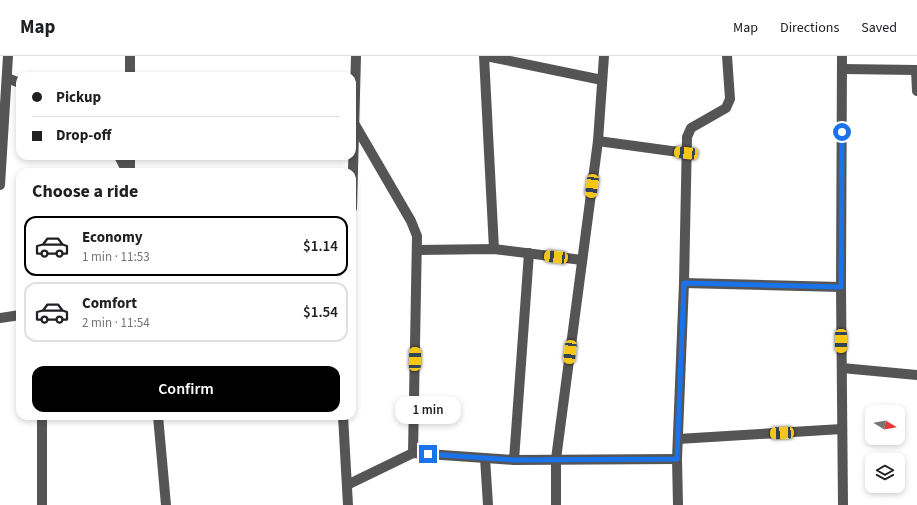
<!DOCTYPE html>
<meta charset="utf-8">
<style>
body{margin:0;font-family:"Source Sans 3",sans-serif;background:#f2f2f2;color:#202124;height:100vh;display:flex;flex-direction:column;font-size:15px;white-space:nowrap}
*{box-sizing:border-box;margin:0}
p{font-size:13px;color:#757577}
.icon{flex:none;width:22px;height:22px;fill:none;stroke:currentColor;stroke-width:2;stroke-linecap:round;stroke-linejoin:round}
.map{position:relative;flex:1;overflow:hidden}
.side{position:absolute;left:16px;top:112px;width:340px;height:252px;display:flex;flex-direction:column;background:#fff;border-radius:12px;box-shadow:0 2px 6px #0003}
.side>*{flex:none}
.top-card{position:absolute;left:16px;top:16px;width:340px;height:88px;border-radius:12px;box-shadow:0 2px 6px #0003;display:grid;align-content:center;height:88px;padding:0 16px;background:#fff}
.needle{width:26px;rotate:101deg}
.tools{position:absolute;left:865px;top:349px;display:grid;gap:8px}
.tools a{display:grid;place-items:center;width:40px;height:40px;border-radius:8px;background:#fff;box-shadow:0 2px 6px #0003;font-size:20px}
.end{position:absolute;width:18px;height:18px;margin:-9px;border:5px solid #1a73e8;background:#fff;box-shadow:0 0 0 2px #fff}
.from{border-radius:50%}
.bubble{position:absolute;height:28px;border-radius:12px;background:#fff;box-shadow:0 2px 6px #0003;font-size:13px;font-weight:600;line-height:28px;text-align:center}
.car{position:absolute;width:12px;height:24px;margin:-12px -6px;border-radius:5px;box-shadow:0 0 3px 1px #0007;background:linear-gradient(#f5c518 24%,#345 0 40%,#f5c518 0 76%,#345 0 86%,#f5c518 0)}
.top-card b{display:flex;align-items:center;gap:14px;height:38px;font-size:15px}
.top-card b+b{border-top:1px solid #e0e0e0}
.top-card i{width:10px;height:10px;background:#202124}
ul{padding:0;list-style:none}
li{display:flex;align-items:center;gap:12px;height:60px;margin:0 8px 6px;padding:0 8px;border:2px solid #e0e0e0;border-radius:12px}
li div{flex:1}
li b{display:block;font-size:15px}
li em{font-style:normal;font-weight:600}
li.current{border-color:#000}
li>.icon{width:36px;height:36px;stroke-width:1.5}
h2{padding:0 16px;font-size:18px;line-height:48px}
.button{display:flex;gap:8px;margin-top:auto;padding:8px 16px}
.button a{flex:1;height:46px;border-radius:12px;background:#000;color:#fff;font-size:16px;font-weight:600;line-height:46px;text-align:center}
header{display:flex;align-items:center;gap:24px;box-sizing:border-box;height:56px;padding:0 20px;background:#fff;border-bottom:1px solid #e0e0e0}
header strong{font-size:19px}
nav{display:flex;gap:22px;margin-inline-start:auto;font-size:14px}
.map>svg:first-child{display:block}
</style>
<header>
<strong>Map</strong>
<nav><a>Map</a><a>Directions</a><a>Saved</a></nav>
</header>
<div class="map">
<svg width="917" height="449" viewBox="0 0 917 449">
<rect width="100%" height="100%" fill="#fff"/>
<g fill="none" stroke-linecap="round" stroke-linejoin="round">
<g stroke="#555" stroke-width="10">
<path d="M130,0V20"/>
<path d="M484,0L494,193"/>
<path d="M486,0L602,24"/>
<path d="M842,0L841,231L843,449"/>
<path d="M842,13L917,14"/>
<path d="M916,14L917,35"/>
<path d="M7,22L20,27"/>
<path d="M354,67L411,165L417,180L413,397"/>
<path d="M598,85L686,97"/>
<path d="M119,100L127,116"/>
<path d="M130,100V116"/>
<path d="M0,129L8,0"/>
<path d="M352,152L356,0"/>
<path d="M418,194L494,193L582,204"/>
<path d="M684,227L841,231"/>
<path d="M0,262L20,259"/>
<path d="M842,312L917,319"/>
<path d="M158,360L166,449"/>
<path d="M343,360L348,449"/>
<path d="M678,383L842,373"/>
<path d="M485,402L488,449"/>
<path d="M514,404L529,197"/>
<path d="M347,429L413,397L514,404L677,403"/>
<path d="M42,449V360"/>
<path d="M556,449V403L598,85L604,0"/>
<path d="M678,449L677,403L684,227L687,81L691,72L726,52L730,43L727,0"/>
</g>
</g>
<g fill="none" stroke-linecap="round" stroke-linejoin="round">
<path stroke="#1a73e8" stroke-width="5" d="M428,398L514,404L677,403L684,227L841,231L842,76"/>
</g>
</svg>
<div class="tools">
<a><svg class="needle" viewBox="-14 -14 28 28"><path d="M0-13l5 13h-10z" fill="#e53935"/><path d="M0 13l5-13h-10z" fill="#757577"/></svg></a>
<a><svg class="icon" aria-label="layers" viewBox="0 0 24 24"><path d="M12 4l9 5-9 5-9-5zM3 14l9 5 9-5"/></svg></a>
</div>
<i class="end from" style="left:842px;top:76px"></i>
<i class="end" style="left:428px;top:398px"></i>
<div class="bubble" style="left:395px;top:340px;width:66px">1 min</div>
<i class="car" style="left:686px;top:97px;rotate:277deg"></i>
<i class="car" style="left:592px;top:130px;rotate:188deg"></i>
<i class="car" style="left:556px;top:201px;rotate:277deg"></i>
<i class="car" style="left:841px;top:285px;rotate:180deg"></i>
<i class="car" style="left:570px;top:296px;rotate:187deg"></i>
<i class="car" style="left:415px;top:303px;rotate:1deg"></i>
<i class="car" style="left:782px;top:377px;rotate:267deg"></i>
<div class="top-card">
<b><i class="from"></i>Pickup</b>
<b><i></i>Drop-off</b>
</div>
<section class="side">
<h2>Choose a ride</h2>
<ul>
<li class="current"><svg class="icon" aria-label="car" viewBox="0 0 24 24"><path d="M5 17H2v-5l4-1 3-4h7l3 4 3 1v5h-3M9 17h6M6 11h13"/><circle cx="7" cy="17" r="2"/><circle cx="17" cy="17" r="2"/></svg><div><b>Economy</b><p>1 min · 11:53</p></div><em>$1.14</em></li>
<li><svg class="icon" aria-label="car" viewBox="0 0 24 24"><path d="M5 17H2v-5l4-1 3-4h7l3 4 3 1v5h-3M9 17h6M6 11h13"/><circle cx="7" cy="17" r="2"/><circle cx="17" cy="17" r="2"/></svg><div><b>Comfort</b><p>2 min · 11:54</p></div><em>$1.54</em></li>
</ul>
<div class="button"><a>Confirm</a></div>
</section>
</div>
